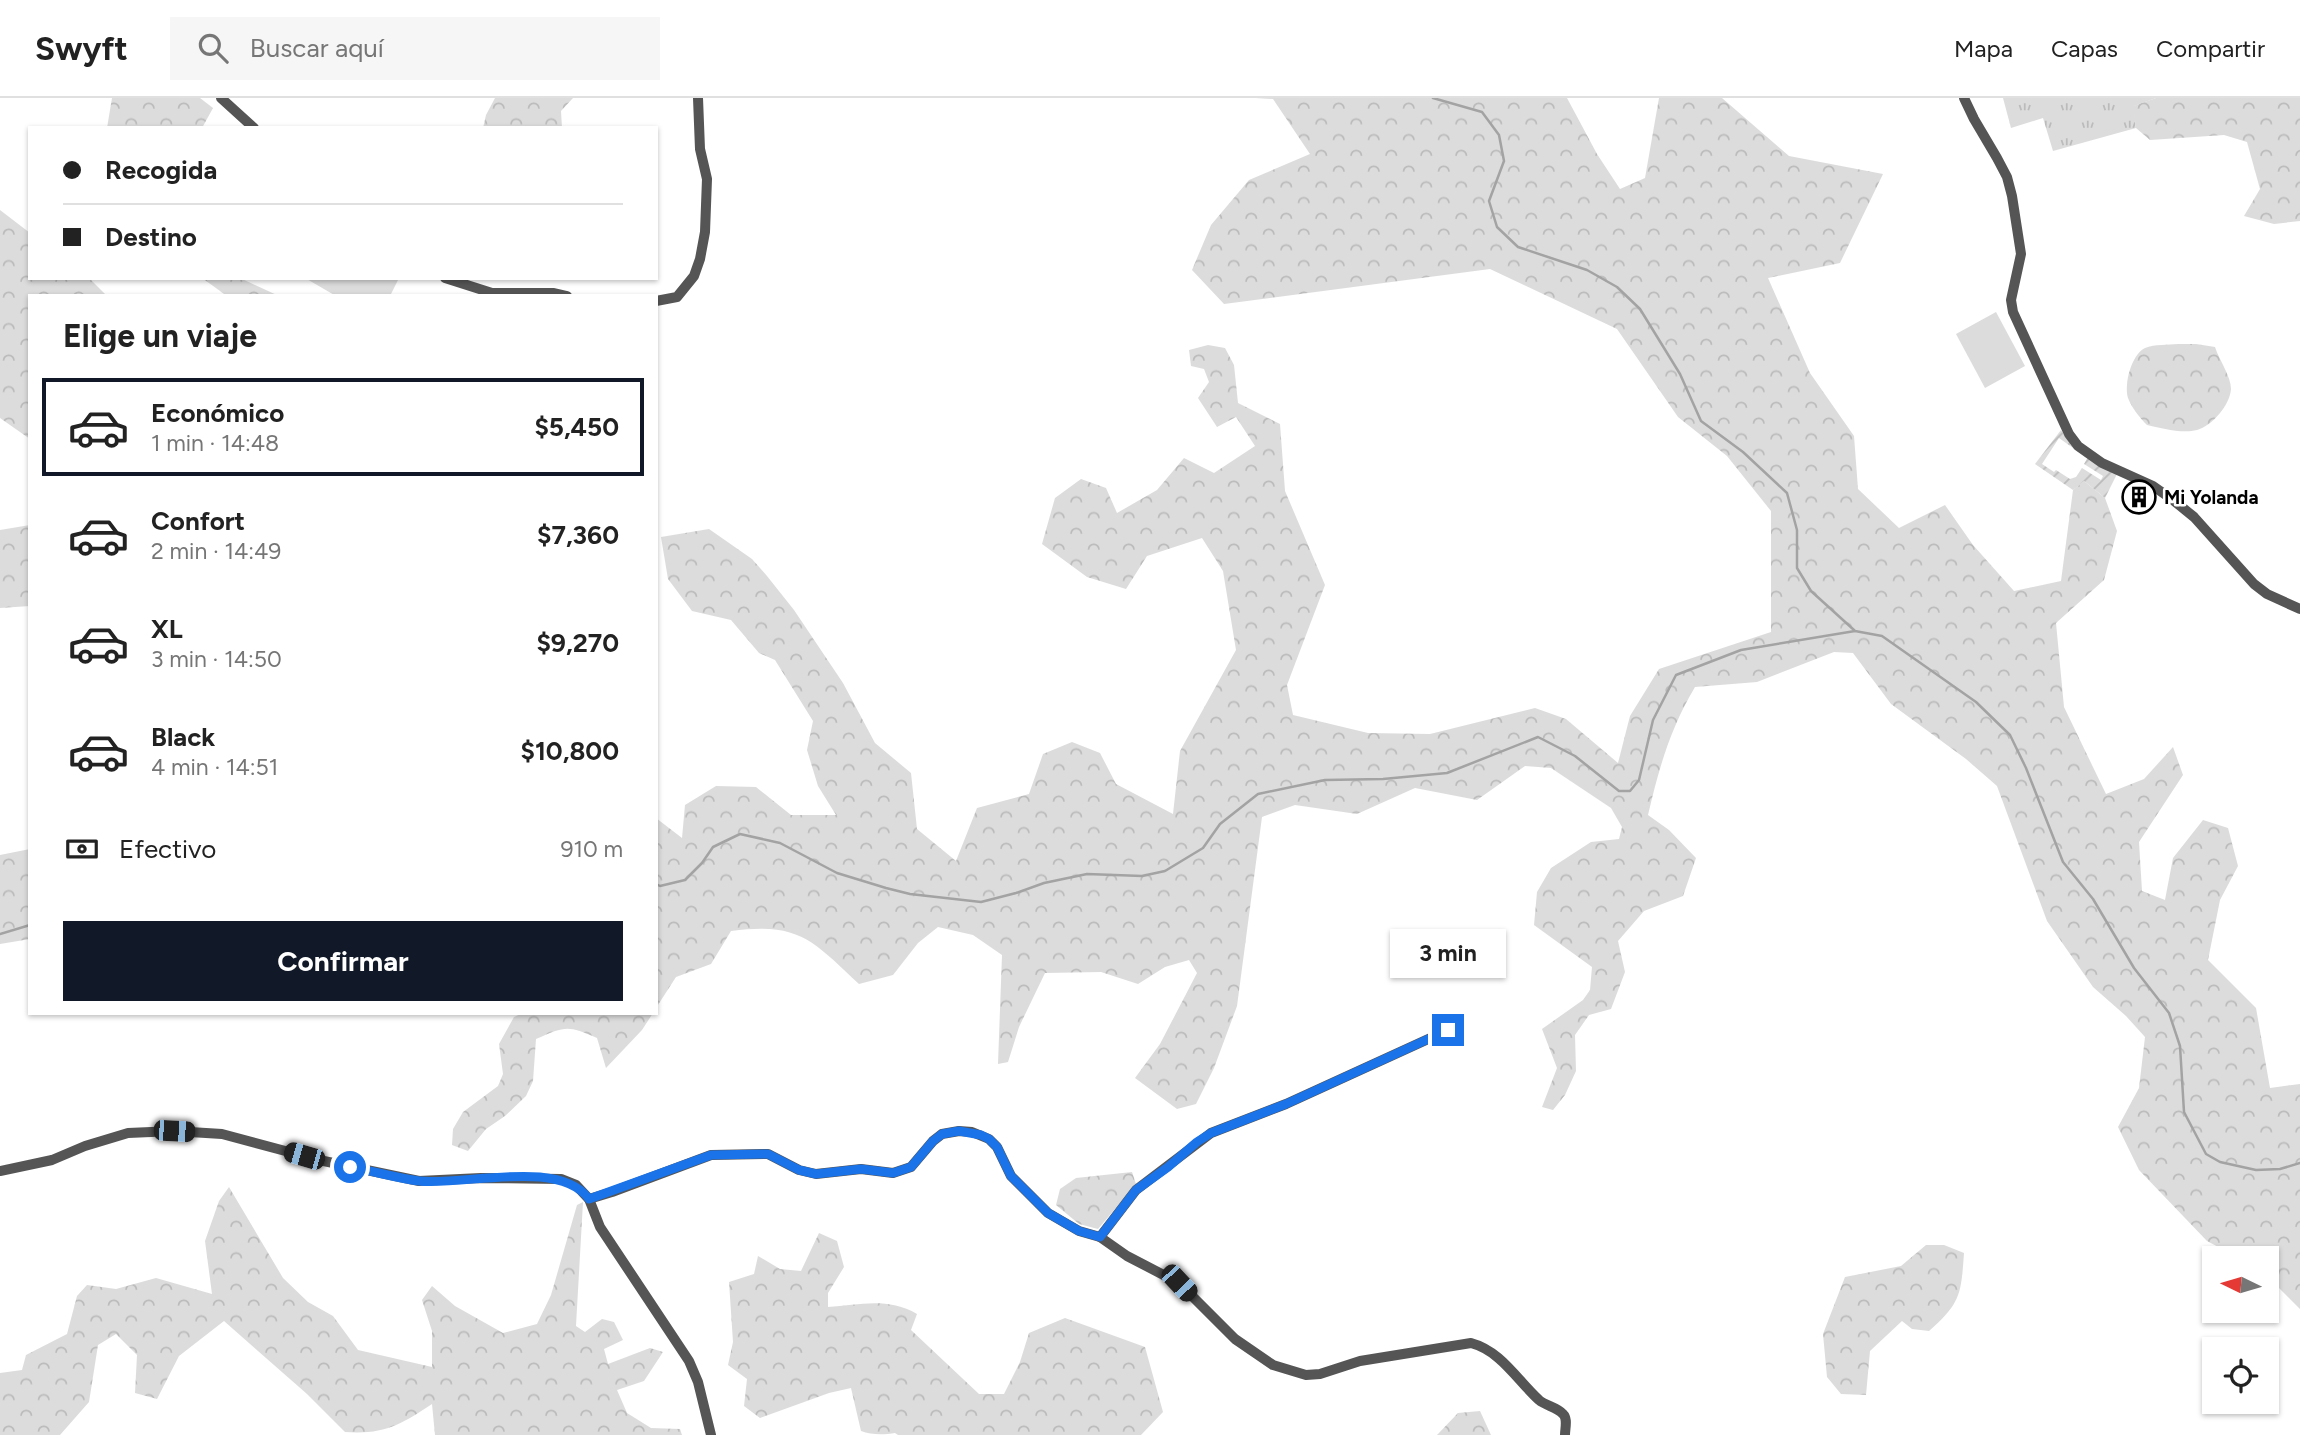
<!DOCTYPE html>
<html lang="es">
<meta charset="utf-8">
<style>
body{margin:0;font-family:Figtree,sans-serif;background:#f6f6f6;color:#222;height:100vh;display:flex;flex-direction:column;font-size:26px;white-space:nowrap}
*{box-sizing:border-box;margin:0}
p{font-size:23px;color:#767676}
.icon{flex:none;width:38px;height:38px;fill:none;stroke:currentColor;stroke-width:2;stroke-linecap:round;stroke-linejoin:round}
.map{position:relative;flex:1;overflow:hidden}
.panel{position:absolute;left:28px;top:196px;width:630px;height:721px;display:flex;flex-direction:column;background:#fff;border-radius:0px;box-shadow:0 2px 5px #0004}
.panel>*{flex:none}
.banner{position:absolute;left:28px;top:28px;width:630px;height:154px;border-radius:0px;box-shadow:0 2px 5px #0004;display:grid;align-content:center;height:154px;padding:0 35px;background:#fff}
.needle{width:46px;rotate:275deg}
.buttons{position:absolute;left:2202px;top:1148px;display:grid;gap:14px}
.buttons a{display:grid;place-items:center;width:77px;height:77px;border-radius:0px;background:#fff;box-shadow:0 2px 5px #0004;font-size:35px}
.end{position:absolute;width:32px;height:32px;margin:-16px;border:9px solid #1a73e8;background:#fff;box-shadow:0 0 0 4px #fff}
.from{border-radius:50%}
.bubble{position:absolute;height:49px;border-radius:0px;background:#fff;box-shadow:0 2px 5px #0004;font-size:23px;font-weight:700;line-height:49px;text-align:center}
.car{position:absolute;width:21px;height:42px;margin:-21px -10px;border-radius:9px;box-shadow:0 0 5px 2px #0007;background:linear-gradient(#222 24%,#8ab4d8 0 40%,#222 0 76%,#8ab4d8 0 86%,#222 0)}
.banner b{display:flex;align-items:center;gap:24px;height:66px;font-size:26px}
.banner b+b{border-top:2px solid #e0e0e0}
.banner i{width:18px;height:18px;background:#222}
ul{padding:0;list-style:none}
li{display:flex;align-items:center;gap:21px;height:98px;margin:0 14px 10px;padding:0 21px;border:4px solid transparent;border-radius:0px}
li div{flex:1}
li b{display:block;font-size:26px}
li em{font-style:normal;font-weight:700}
li.current{border-color:#111827}
li>.icon{width:63px;height:63px;stroke-width:1.5}
h2{padding:0 35px;font-size:32px;line-height:84px}
.pay{display:flex;align-items:center;gap:18px;height:77px;padding:0 35px;font-size:26px}
.pay p{margin-inline-start:auto}
.cta{display:flex;gap:14px;margin-top:auto;padding:14px 35px}
.cta a{flex:1;height:80px;border-radius:0px;background:#111827;color:#fff;font-size:28px;font-weight:700;line-height:80px;text-align:center}
header{display:flex;align-items:center;gap:42px;box-sizing:border-box;height:98px;padding:0 35px;background:#fff;border-bottom:2px solid #e0e0e0}
header strong{font-size:33px}
nav{display:flex;gap:38px;margin-inline-start:auto;font-size:24px}
.search{width:490px;height:63px;background:#f6f6f6;display:flex;align-items:center;gap:18px;box-sizing:border-box;padding:0 24px;border-radius:0px;color:#767676;font-size:26px}
.map>svg:first-child{display:block}
</style>
<header>
<strong>Swyft</strong>
<div class="search"><svg class="icon" aria-label="search" viewBox="0 0 24 24"><circle cx="10" cy="10" r="6"/><path d="M15 15l6 6"/></svg>Buscar aquí</div>
<nav><a>Mapa</a><a>Capas</a><a>Compartir</a></nav>
</header>
<div class="map">
<svg width="2300" height="1337" viewBox="0 0 2300 1337">
<defs>
<pattern id="grass-tufts" width="24" height="20" patternUnits="userSpaceOnUse" patternTransform="scale(1.75)"><rect width="24" height="20" fill="#dcdcdc"/><path d="M3 7l-1-3M5 7V3M7 7l1-3M15 17l-1-3M17 17v-4M19 17l1-3" fill="none" stroke="#bbb"/></pattern>
<pattern id="forest-crowns" width="20" height="18" patternUnits="userSpaceOnUse" patternTransform="scale(1.75)"><rect width="20" height="18" fill="#dcdcdc"/><path d="M2 6a3 3 0 1 1 6 0M12 15a3 3 0 1 1 6 0" fill="none" stroke="#bbb"/></pattern>
<pattern id="garden-furrows" width="10" height="10" patternUnits="userSpaceOnUse" patternTransform="scale(1.75)"><rect width="10" height="10" fill="#dcdcdc"/><path d="M-1 1l2-2M0 10L10 0M9 11l2-2" fill="none" stroke="#bbb"/></pattern>
</defs>
<rect width="100%" height="100%" fill="#fff"/>
<path fill="url(#grass-tufts)" d="M2003,0H2156L2134,8L2136,30L2053,53L2043,20L2011,30Z"/>
<g fill="url(#forest-crowns)">
<path d="M112,0H200L213,10L202,30H107Z"/>
<path d="M495,0H573L561,13L562,30H483L486,17Z"/>
<path d="M1255,0H1567L1597,56L1620,91L1645,80L1659,0H1722L1789,58L1883,76L1840,165L1768,180L1810,275L1854,338L1858,391L1899,430L1945,407L1973,447L2014,493L2061,483L2073,392L2084,383L2105,400L2117,433L2104,482L2056,525L2064,609L2106,696L2144,681L2173,649L2183,677L2139,744L2142,793L2165,802L2173,760L2203,722L2228,730L2238,768L2220,802L2208,862L2256,910L2270,990L2300,986V1211L2266,1177V1160H2239L2207,1143L2139,1072L2118,1029L2139,990L2145,939L2126,918L2093,889L2047,823L1997,688L1966,661L1891,606L1853,555L1834,554L1757,584L1695,589C1670,631 1659,670 1648,717L1669,732L1696,760L1683,798L1644,813L1618,843L1625,874L1611,911L1589,917L1575,937L1576,973L1565,997L1553,1012L1542,1009L1557,970L1542,931L1583,902L1590,892L1592,869L1534,827L1537,794L1551,770L1591,744L1619,741L1622,729L1611,710L1551,670L1525,668L1477,702L1415,690L1357,716L1295,707L1262,719L1237,908L1214,970L1196,1006L1177,1011L1135,980L1160,946L1197,875L1189,862L1165,869L1138,886L1101,874L1045,875L1019,929L1008,964L998,966L1002,857L973,837L938,829L918,845L893,877L859,886C812,842 799,824 731,833L711,866L676,879L656,910V720L682,740L685,707L716,688L756,689L791,717H836L818,688L807,652L813,623L775,562L759,555L731,522L692,513L668,481L661,439L709,431L752,461L767,478L794,512L843,585L875,645L911,675L917,731L956,763L977,710L1029,696L1043,656L1072,644L1100,655L1116,686L1173,716L1180,653L1236,552L1223,473L1202,440L1147,458L1126,491L1087,479L1042,446L1055,400L1081,381L1106,390L1117,415L1157,392L1184,360L1214,375L1255,348L1236,319L1217,329L1198,300L1209,284L1204,271L1191,268L1189,252L1208,247L1225,250L1234,267L1238,305L1280,326L1285,393L1325,487L1287,587L1293,617L1368,635L1430,636L1535,610L1566,621L1618,665L1630,618L1659,571L1771,534V413L1727,358L1678,319L1617,231L1490,171L1224,206L1192,172L1211,127L1249,82L1310,56L1273,1Z"/>
<path d="M2156,0H2300V123L2274,126L2244,118L2260,91L2247,44L2224,37L2150,42L2136,30L2133,8Z"/>
<path d="M0,112L30,135V180H89L107,198H30V341L0,320Z"/>
<path d="M202,180H240L279,198H227Z"/>
<path d="M2178,246H2196L2215,249C2219,262 2231,278 2231,291C2230,307 2212,328 2197,332C2182,336 2161,330 2147,327C2139,319 2132,310 2128,300C2124,286 2131,257 2145,250C2155,246 2168,247 2178,246Z"/>
<path d="M30,427V508L0,510V432Z"/>
<path d="M30,751V841L0,846V757Z"/>
<path d="M523,915H653L642,932L606,970L597,940C567,927 566,928 536,941L533,983L526,998L505,1018L486,1031L468,1053L452,1047L453,1031L463,1014L498,988L503,976L499,946L514,919Z"/>
<path d="M1132,1074L1136,1086L1098,1131L1079,1126L1056,1107L1060,1091L1076,1080Z"/>
<path d="M229,1089L283,1180L308,1204L333,1218L358,1252L432,1269V1233L422,1202L432,1188L455,1208L503,1235L537,1226L551,1197L577,1107L583,1104L576,1228L585,1234L602,1221L614,1224L623,1242L604,1251L608,1266L650,1250L663,1254L644,1283L617,1292L627,1315L651,1330L680,1331L682,1337H435L432,1306C402,1326 384,1337 345,1334L307,1296L224,1223L179,1258L157,1301L135,1295L137,1257L116,1236L98,1247L89,1304L60,1337H0V1275L22,1272L26,1257L67,1236L77,1198L87,1187L116,1191L156,1180L212,1196L205,1143L219,1103Z"/>
<path d="M819,1135L837,1143L844,1169L828,1195V1209C859,1207 888,1199 917,1216L911,1232L979,1296H1004L1020,1264L1029,1235L1065,1220L1145,1249L1163,1314L1141,1337H898L895,1335C884,1337 871,1337 861,1333L851,1290L829,1295L760,1320L744,1308L747,1281L728,1267L733,1244L729,1184L754,1176L758,1158L780,1171L801,1173Z"/>
<path d="M1926,1147H1944L1964,1155C1961,1196 1961,1205 1929,1233L1912,1231L1902,1223L1870,1253L1866,1297L1841,1296L1827,1279L1823,1236L1845,1179L1901,1168Z"/>
<path d="M1480,1313L1491,1337H1437L1458,1315Z"/>
</g>
<g fill="#dcdcdc">
<path d="M305,180H399L390,198H336Z"/>
<path d="M1996,214L2025,268L1985,290L1956,236Z"/>
</g>
<path fill="url(#garden-furrows)" d="M2061,332L2073,350L2059,340L2042,366L2054,374L2056,372L2070,381L2076,379L2082,370L2101,382L2103,378L2084,366L2088,359L2117,376L2105,400L2084,383L2073,392L2035,366Z"/>
<g fill="none" stroke-linecap="round" stroke-linejoin="round">
<g stroke="#a3a3a3" stroke-width="2.5">
<path d="M1433,0L1482,14L1499,37L1504,63L1489,103L1497,129L1518,149L1587,172L1617,189L1640,211L1680,276L1701,323L1743,354L1787,395L1797,432V470L1811,493L1854,532"/>
<path d="M656,786L660,788L685,782L702,765L713,749L740,736L780,745L837,775L886,790L910,796L981,804L1016,795L1044,785L1087,776L1142,778L1165,773L1203,750L1220,726L1258,696L1325,682L1383,681L1447,675L1538,639L1575,658L1619,693H1630L1639,682L1653,622L1676,577L1741,552L1855,533L1882,538L1976,604L2010,637L2026,670L2063,764L2093,801L2134,870L2169,915L2180,948L2184,1014L2206,1056L2220,1064L2256,1072L2280,1071L2300,1065"/>
<path d="M0,836L30,827"/>
</g>
<g stroke="#555" stroke-width="10">
<path d="M221,0L254,30"/>
<path d="M1964,0L1974,21L1997,60L2007,79L2012,98L2021,156L2011,202L2013,214L2069,336L2078,348L2102,365L2153,388L2173,402L2194,419L2254,486L2267,496L2300,511"/>
<path d="M445,180L492,195H554L567,198"/>
<path d="M656,203L677,199L694,178L700,161L705,134L707,81L700,51L698,0"/>
<path d="M0,1073L52,1062L85,1048L128,1035L174,1033L222,1036L319,1062L419,1083L481,1080L561,1081L576,1087L589,1101L600,1129L689,1263L698,1284L711,1337"/>
<path d="M589,1101L612,1094L711,1057L768,1056L799,1072L816,1076L861,1071L893,1075L911,1069L933,1043L942,1036L959,1033L972,1034L989,1041L997,1049L1011,1078L1048,1115L1079,1133L1100,1139L1127,1158L1179,1185L1235,1241L1273,1267L1306,1277L1320,1276L1360,1263L1471,1245C1501,1253 1517,1282 1539,1302C1546,1308 1557,1309 1563,1316C1568,1321 1565,1330 1565,1337"/>
<path d="M1100,1139L1136,1092L1211,1035L1286,1006L1448,932"/>
</g>
</g>
<g fill="none" stroke-linecap="round" stroke-linejoin="round">
<path stroke="#1a73e8" stroke-width="9" d="M350,1069C373,1073 396,1080 419,1083C465,1088 559,1060 589,1101L711,1057L768,1056L799,1072L816,1076L861,1071L893,1075L911,1069L933,1043L942,1036L959,1033L981,1037L989,1041L997,1049L1011,1078L1048,1115L1079,1133L1100,1139L1136,1092L1168,1069L1197,1044L1211,1035L1286,1006L1448,932"/>
</g>
<defs>
<symbol id="building-ring" viewBox="-11 -11 22 22"><circle r="9.5" fill="#fff" stroke="#000" stroke-width="1.5"/><path d="M-4-6H4V6H1V3H-1V6H-4ZM-2.5-4.3h1.7v1.8h-1.7ZM.8-4.3h1.7v1.8H.8ZM-2.5-1h1.7V.8h-1.7ZM.8-1h1.7V.8H.8Z" fill="#000"/></symbol>
</defs>
<g fill-rule="evenodd">
<use href="#building-ring" x="2120" y="380" width="38" height="38"/>
</g>
<g text-anchor="middle" stroke-width="5" stroke-linejoin="round" paint-order="stroke">
<g font-size="19" font-weight="bold" fill="#000" stroke="#fff" text-anchor="start">
<text x="2164" y="406">Mi Yolanda</text>
</g>
</g>
</svg>
<div class="buttons">
<a><svg class="needle" viewBox="-14 -14 28 28"><path d="M0-13l5 13h-10z" fill="#e53935"/><path d="M0 13l5-13h-10z" fill="#767676"/></svg></a>
<a><svg class="icon" aria-label="locate" viewBox="0 0 24 24"><circle cx="12" cy="12" r="6"/><path d="M12 2v4M12 18v4M2 12h4M18 12h4"/></svg></a>
</div>
<i class="end from" style="left:350px;top:1069px"></i>
<i class="end" style="left:1448px;top:932px"></i>
<div class="bubble" style="left:1390px;top:831px;width:116px">3 min</div>
<i class="car" style="left:174px;top:1033px;rotate:93deg"></i>
<i class="car" style="left:304px;top:1058px;rotate:286deg"></i>
<i class="car" style="left:1179px;top:1185px;rotate:137deg"></i>
<div class="banner">
<b><i class="from"></i>Recogida</b>
<b><i></i>Destino</b>
</div>
<section class="panel">
<h2>Elige un viaje</h2>
<ul>
<li class="current"><svg class="icon" aria-label="car" viewBox="0 0 24 24"><path d="M5 17H2v-5l4-1 3-4h7l3 4 3 1v5h-3M9 17h6M6 11h13"/><circle cx="7" cy="17" r="2"/><circle cx="17" cy="17" r="2"/></svg><div><b>Económico</b><p>1 min · 14:48</p></div><em>$5,450</em></li>
<li><svg class="icon" aria-label="car" viewBox="0 0 24 24"><path d="M5 17H2v-5l4-1 3-4h7l3 4 3 1v5h-3M9 17h6M6 11h13"/><circle cx="7" cy="17" r="2"/><circle cx="17" cy="17" r="2"/></svg><div><b>Confort</b><p>2 min · 14:49</p></div><em>$7,360</em></li>
<li><svg class="icon" aria-label="car" viewBox="0 0 24 24"><path d="M5 17H2v-5l4-1 3-4h7l3 4 3 1v5h-3M9 17h6M6 11h13"/><circle cx="7" cy="17" r="2"/><circle cx="17" cy="17" r="2"/></svg><div><b>XL</b><p>3 min · 14:50</p></div><em>$9,270</em></li>
<li><svg class="icon" aria-label="car" viewBox="0 0 24 24"><path d="M5 17H2v-5l4-1 3-4h7l3 4 3 1v5h-3M9 17h6M6 11h13"/><circle cx="7" cy="17" r="2"/><circle cx="17" cy="17" r="2"/></svg><div><b>Black</b><p>4 min · 14:51</p></div><em>$10,800</em></li>
</ul>
<div class="pay"><svg class="icon" aria-label="cash" viewBox="0 0 24 24"><path d="M3 7h18v10H3z"/><circle cx="12" cy="12" r="2"/></svg>Efectivo<p>910 m</p></div>
<div class="cta"><a>Confirmar</a></div>
</section>
</div>
